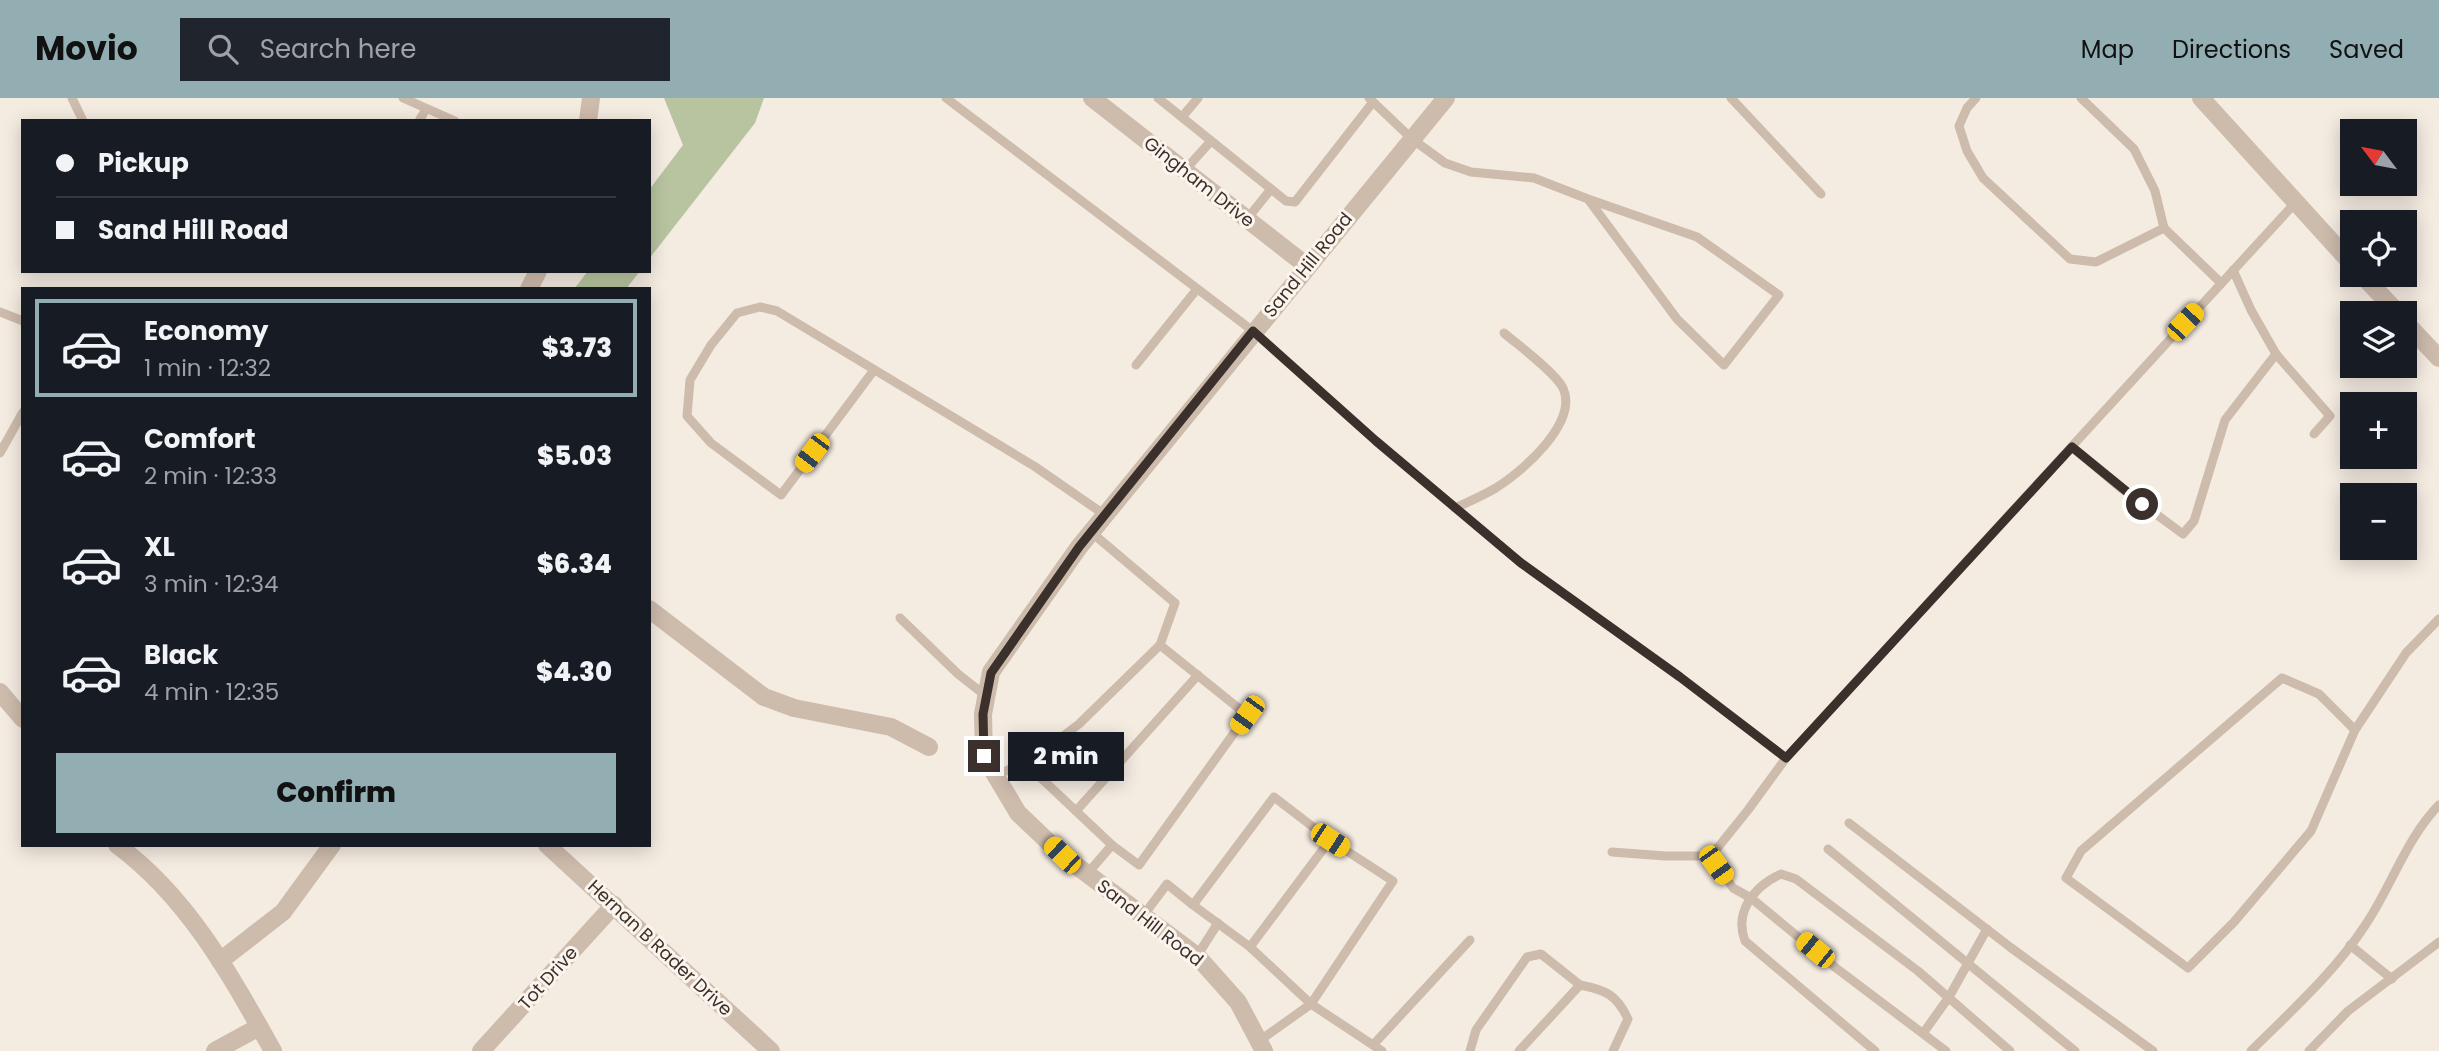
<!DOCTYPE html>
<meta charset="utf-8">
<style>
body{margin:0;font-family:Poppins,sans-serif;background:#20242c;color:#f1f3f6;height:100vh;display:flex;flex-direction:column;font-size:26px;white-space:nowrap}
*{box-sizing:border-box;margin:0}
p{font-size:23px;color:#9ea1a6}
.icon{flex:none;width:38px;height:38px;fill:none;stroke:currentColor;stroke-width:2;stroke-linecap:round;stroke-linejoin:round}
.map{position:relative;flex:1;overflow:hidden}
.panel{position:absolute;left:21px;top:189px;width:630px;height:560px;display:flex;flex-direction:column;background:#171b24;border-radius:0px;box-shadow:0 4px 18px #0003}
.panel>*{flex:none}
.banner{position:absolute;left:21px;top:21px;width:630px;height:154px;border-radius:0px;box-shadow:0 4px 18px #0003;display:grid;align-content:center;height:154px;padding:0 35px;background:#171b24}
.needle{width:46px;rotate:302deg}
.tools{position:absolute;left:2340px;top:21px;display:grid;gap:14px}
.tools a{display:grid;place-items:center;width:77px;height:77px;border-radius:0px;background:#171b24;box-shadow:0 4px 18px #0003;font-size:35px}
.end{position:absolute;width:32px;height:32px;margin:-16px;border:9px solid #3b302b;background:#fff;box-shadow:0 0 0 4px #fff}
.from{border-radius:50%}
.bubble{position:absolute;height:49px;border-radius:0px;background:#171b24;box-shadow:0 4px 18px #0003;font-size:23px;font-weight:800;line-height:49px;text-align:center}
.car{position:absolute;width:21px;height:42px;margin:-21px -10px;border-radius:9px;box-shadow:0 0 5px 2px #0007;background:linear-gradient(#f5c518 24%,#345 0 40%,#f5c518 0 76%,#345 0 86%,#f5c518 0)}
.banner b{display:flex;align-items:center;gap:24px;height:66px;font-size:26px}
.banner b+b{border-top:2px solid #363941}
.banner i{width:18px;height:18px;background:#f1f3f6}
ul{padding:12px 0 0;list-style:none}
li{display:flex;align-items:center;gap:21px;height:98px;margin:0 14px 10px;padding:0 21px;border:4px solid transparent;border-radius:0px}
li div{flex:1}
li b{display:block;font-size:26px}
li em{font-style:normal;font-weight:800}
li.active{border-color:#92aeb2}
li>.icon{width:63px;height:63px;stroke-width:1.5}
.primary-button{display:flex;gap:14px;margin-top:auto;padding:14px 35px}
.primary-button a{flex:1;height:80px;border-radius:0px;background:#92aeb2;color:#111;font-size:28px;font-weight:800;line-height:80px;text-align:center}
header{display:flex;align-items:center;gap:42px;box-sizing:border-box;height:98px;padding:0 35px;background:#92aeb2;color:#111}
header strong{font-size:33px}
nav{display:flex;gap:38px;margin-inline-start:auto;font-size:24px}
.search{width:490px;height:63px;background:#20242c;display:flex;align-items:center;gap:18px;box-sizing:border-box;padding:0 24px;border-radius:0px;color:#9ea1a6;font-size:26px}
.map>svg:first-child{display:block}
</style>
<header>
<strong>Movio</strong>
<div class="search"><svg class="icon" aria-label="search" viewBox="0 0 24 24"><circle cx="10" cy="10" r="6"/><path d="M15 15l6 6"/></svg>Search here</div>
<nav><a>Map</a><a>Directions</a><a>Saved</a></nav>
</header>
<div class="map">
<svg width="2439" height="953" viewBox="0 0 2439 953">
<rect width="100%" height="100%" fill="#f4ebe1"/>
<g fill="#b8c4a0">
<path d="M664,0H764L755,25L649,161V92L683,47Z"/>
<path d="M588,173H640L626,191H574Z"/>
</g>
<g fill="none" stroke-linecap="round" stroke-linejoin="round">
<g stroke="#cdbbac" stroke-width="9">
<path d="M72,0L83,23"/>
<path d="M403,0L455,23"/>
<path d="M946,0L1253,233L1376,343L1521,465L1680,579L1786,660L2296,104"/>
<path d="M1158,0L1286,103L1295,104L1373,4"/>
<path d="M1369,0L1412,41L1445,65L1471,74L1534,80L1588,101L1677,221L1724,267L1779,197L1697,139L1588,101"/>
<path d="M1731,0L1821,96"/>
<path d="M1976,0L1967,10L1959,28L1967,53L1983,80L2070,161L2096,164L2164,130"/>
<path d="M2081,0L2134,51L2155,93L2164,130L2221,185"/>
<path d="M1182,19L1198,0"/>
<path d="M419,23L426,11"/>
<path d="M1185,72L1211,43"/>
<path d="M1247,121L1271,91"/>
<path d="M0,214L23,223"/>
<path d="M2276,256L2330,318L2314,336"/>
<path d="M1136,267L1197,191"/>
<path d="M874,272L781,397L711,345L687,318L690,282L711,247L737,215L760,209L777,213L1034,368L1105,417"/>
<path d="M2072,349L2122,391L2183,436L2194,423L2225,322L2276,256L2251,212L2233,172"/>
<path d="M0,355L23,314"/>
<path d="M1455,410C1468,404 1482,398 1494,391C1521,375 1579,325 1563,290C1555,274 1518,247 1504,235"/>
<path d="M900,520L958,576L986,598"/>
<path d="M2355,632L2319,596L2282,580L2081,753L2066,780L2188,870L2234,824L2311,733L2355,632L2406,555L2439,521"/>
<path d="M1024,664L1112,747"/>
<path d="M996,678L1038,657L1079,626L1160,547"/>
<path d="M1076,713L1198,577"/>
<path d="M1849,725L2010,849L2153,953"/>
<path d="M1828,751L2075,953"/>
<path d="M1612,754L1665,758H1711L1748,712L1786,660"/>
<path d="M1711,758L1733,790L1751,800L1836,870L1946,953"/>
<path d="M1087,776L1112,747L1139,767L1247,617L1160,547L1175,505L1091,434"/>
<path d="M1143,818L1167,786L1193,807L1274,699L1330,742L1250,849L1193,807"/>
<path d="M2350,847L2392,881"/>
<path d="M1250,849L1311,906L1382,953"/>
<path d="M1197,858L1218,825"/>
<path d="M1924,934L1949,899L1987,831"/>
<path d="M1259,943L1311,906L1393,783L1330,742"/>
<path d="M1373,947L1470,842"/>
<path d="M1470,953L1476,932L1527,859L1541,856L1580,887"/>
<path d="M1519,953L1580,887C1606,892 1617,897 1628,921L1613,953"/>
<path d="M1875,953L1745,843C1734,814 1754,788 1781,776L1796,781L1918,873L2010,953"/>
<path d="M2251,953C2291,913 2335,874 2366,826C2392,787 2406,741 2439,707"/>
<path d="M2309,953L2348,913L2439,844"/>
</g>
<g stroke="#cdbbac" stroke-width="18">
<path d="M1092,0L1307,168"/>
<path d="M2201,0L2352,166"/>
<path d="M588,23L591,0"/>
<path d="M2362,177L2398,215"/>
<path d="M529,191L538,173"/>
<path d="M2404,223L2439,260"/>
<path d="M649,511L764,599L794,610L891,629L929,649"/>
<path d="M0,594L23,621"/>
<path d="M117,747C188,799 231,878 273,953"/>
<path d="M547,747L771,953"/>
<path d="M220,863L283,814L332,747"/>
<path d="M215,953L259,929"/>
<path d="M481,953L614,807"/>
<path d="M1264,953L1238,904L1197,858L1062,757L1018,715L984,658L983,616L991,574L1079,449L1446,0"/>
</g>
</g>
<g fill="none" stroke-linecap="round" stroke-linejoin="round">
<path stroke="#3b302b" stroke-width="9" d="M984,658L983,616L991,575L1079,449L1253,233L1376,343L1521,465L1680,579L1786,660L2072,349L2142,406"/>
</g>
<g text-anchor="middle" stroke-width="6" stroke-linejoin="round" paint-order="stroke">
<g font-size="18" fill="#3b302b" stroke="#fbf5ee">
<text transform="translate(1199 84) rotate(38)" y="6">Gingham Drive</text>
<text transform="translate(1308 167) rotate(-51)" y="6">Sand Hill Road</text>
<text transform="translate(1150 825) rotate(38)" y="6">Sand Hill Road</text>
<text transform="translate(660 850) rotate(43)" y="6">Hernan B Rader Drive</text>
<text transform="translate(548 880) rotate(-48)" y="6">Tot Drive</text>
</g>
</g>
</svg>
<div class="tools">
<a><svg class="needle" viewBox="-14 -14 28 28"><path d="M0-13l5 13h-10z" fill="#e53935"/><path d="M0 13l5-13h-10z" fill="#9ea1a6"/></svg></a>
<a><svg class="icon" aria-label="locate" viewBox="0 0 24 24"><circle cx="12" cy="12" r="6"/><path d="M12 2v4M12 18v4M2 12h4M18 12h4"/></svg></a>
<a><svg class="icon" aria-label="layers" viewBox="0 0 24 24"><path d="M12 4l9 5-9 5-9-5zM3 14l9 5 9-5"/></svg></a>
<a>+</a>
<a>−</a>
</div>
<i class="end from" style="left:2142px;top:406px"></i>
<i class="end" style="left:984px;top:658px"></i>
<div class="bubble" style="left:1008px;top:634px;width:116px">2 min</div>
<i class="car" style="left:2185px;top:224px;rotate:43deg"></i>
<i class="car" style="left:812px;top:355px;rotate:217deg"></i>
<i class="car" style="left:1247px;top:617px;rotate:216deg"></i>
<i class="car" style="left:1330px;top:742px;rotate:123deg"></i>
<i class="car" style="left:1062px;top:757px;rotate:314deg"></i>
<i class="car" style="left:1716px;top:767px;rotate:144deg"></i>
<i class="car" style="left:1815px;top:852px;rotate:309deg"></i>
<div class="banner">
<b><i class="from"></i>Pickup</b>
<b><i></i>Sand Hill Road</b>
</div>
<section class="panel">
<ul>
<li class="active"><svg class="icon" aria-label="car" viewBox="0 0 24 24"><path d="M5 17H2v-5l4-1 3-4h7l3 4 3 1v5h-3M9 17h6M6 11h13"/><circle cx="7" cy="17" r="2"/><circle cx="17" cy="17" r="2"/></svg><div><b>Economy</b><p>1 min · 12:32</p></div><em>$3.73</em></li>
<li><svg class="icon" aria-label="car" viewBox="0 0 24 24"><path d="M5 17H2v-5l4-1 3-4h7l3 4 3 1v5h-3M9 17h6M6 11h13"/><circle cx="7" cy="17" r="2"/><circle cx="17" cy="17" r="2"/></svg><div><b>Comfort</b><p>2 min · 12:33</p></div><em>$5.03</em></li>
<li><svg class="icon" aria-label="car" viewBox="0 0 24 24"><path d="M5 17H2v-5l4-1 3-4h7l3 4 3 1v5h-3M9 17h6M6 11h13"/><circle cx="7" cy="17" r="2"/><circle cx="17" cy="17" r="2"/></svg><div><b>XL</b><p>3 min · 12:34</p></div><em>$6.34</em></li>
<li><svg class="icon" aria-label="car" viewBox="0 0 24 24"><path d="M5 17H2v-5l4-1 3-4h7l3 4 3 1v5h-3M9 17h6M6 11h13"/><circle cx="7" cy="17" r="2"/><circle cx="17" cy="17" r="2"/></svg><div><b>Black</b><p>4 min · 12:35</p></div><em>$4.30</em></li>
</ul>
<div class="primary-button"><a>Confirm</a></div>
</section>
</div>
